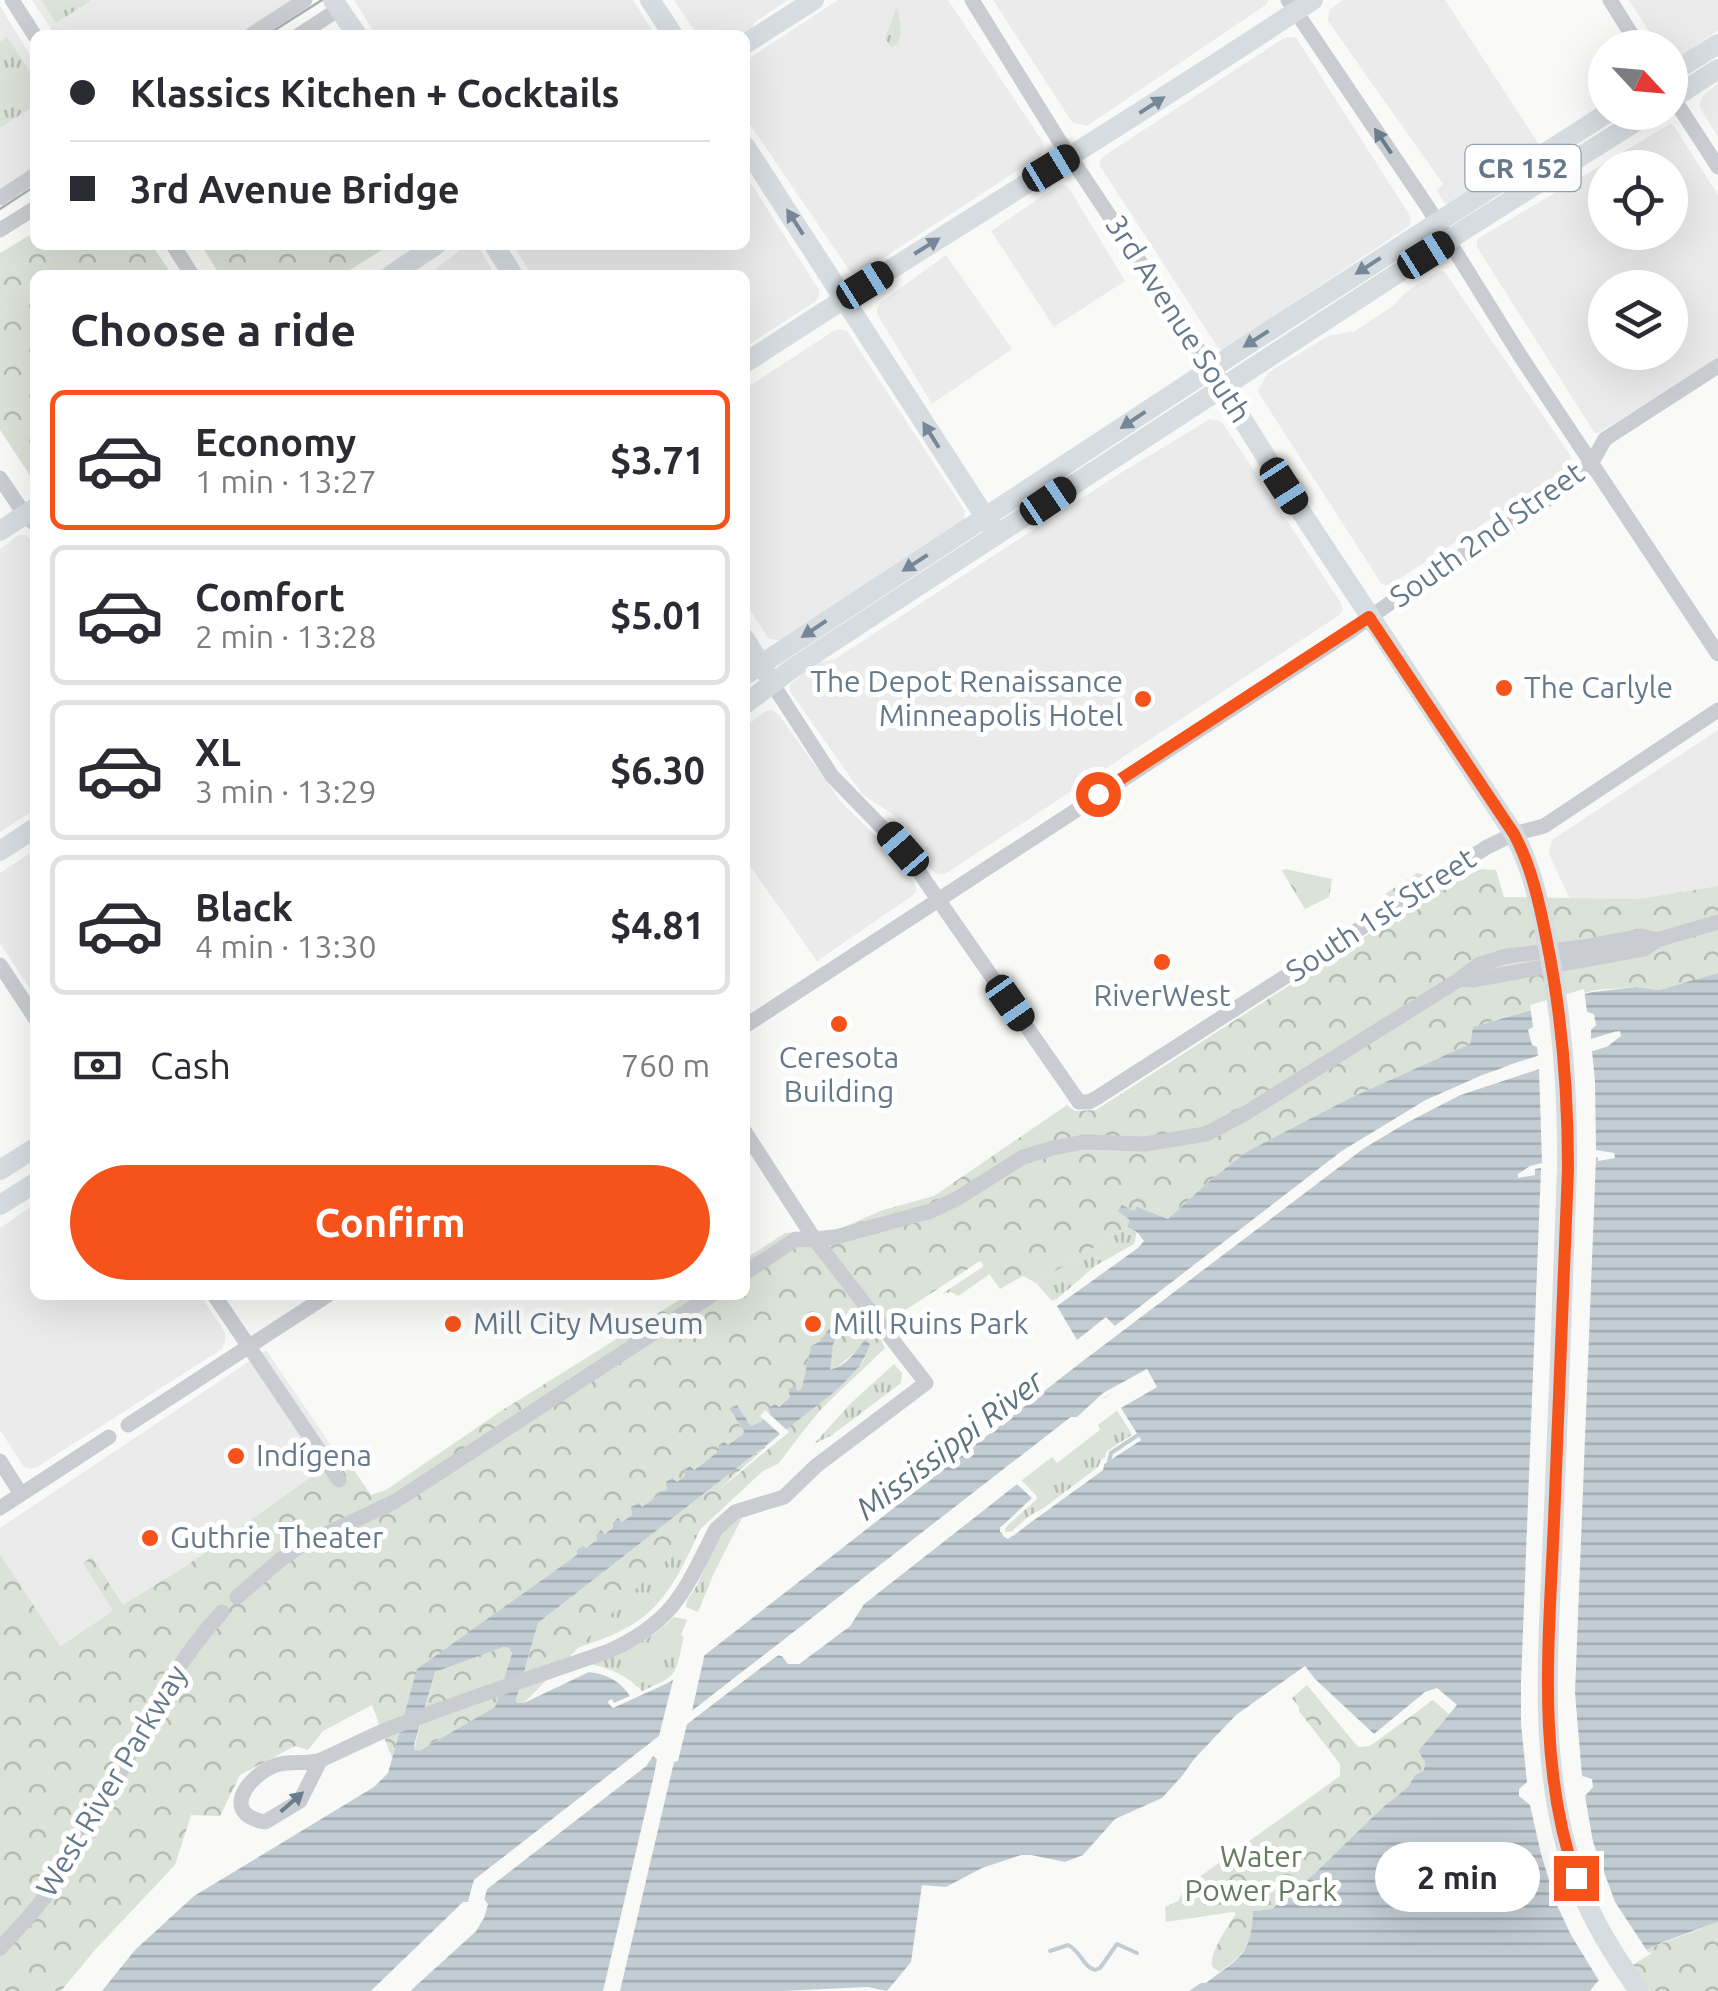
<!DOCTYPE html>
<meta charset="utf-8">
<style>
body{margin:0;font-family:Ubuntu,sans-serif;background:#f7f7f7;color:#2b2b33;height:100vh;display:flex;flex-direction:column;font-size:38px;white-space:nowrap}
*{box-sizing:border-box;margin:0}
p{font-size:32px;color:#7c7c81}
.icon{flex:none;width:55px;height:55px;fill:none;stroke:currentColor;stroke-width:2;stroke-linecap:round;stroke-linejoin:round}
.map{position:relative;flex:1;overflow:hidden}
.drawer{position:absolute;left:30px;top:270px;width:720px;height:1030px;display:flex;flex-direction:column;background:#fff;border-radius:15px;box-shadow:0 10px 40px #0002}
.drawer>*{flex:none}
.hud{position:absolute;left:30px;top:30px;width:720px;height:220px;border-radius:15px;box-shadow:0 10px 40px #0002;display:grid;align-content:center;height:220px;padding:0 40px;background:#fff}
.needle{width:65px;rotate:116deg}
.tools{position:absolute;left:1588px;top:30px;display:grid;gap:20px}
.tools a{display:grid;place-items:center;width:100px;height:100px;border-radius:50%;background:#fff;box-shadow:0 10px 40px #0002;font-size:50px}
.end{position:absolute;width:45px;height:45px;margin:-22px;border:12px solid #f6531b;background:#fff;box-shadow:0 0 0 5px #fff}
.from{border-radius:50%}
.bubble{position:absolute;height:70px;border-radius:35px;background:#fff;box-shadow:0 10px 40px #0002;font-size:32px;font-weight:700;line-height:70px;text-align:center}
.car{position:absolute;width:30px;height:60px;margin:-30px -15px;border-radius:12px;box-shadow:0 0 8px 2px #0007;background:linear-gradient(#222 24%,#8ab4d8 0 40%,#222 0 76%,#8ab4d8 0 86%,#222 0)}
.hud b{display:flex;align-items:center;gap:35px;height:95px;font-size:38px}
.hud b+b{border-top:2px solid #e1e1e2}
.hud i{width:25px;height:25px;background:#2b2b33}
ul{padding:0;list-style:none}
li{display:flex;align-items:center;gap:30px;height:140px;margin:0 20px 15px;padding:0 20px;border:5px solid #e1e1e2;border-radius:15px}
li div{flex:1}
li b{display:block;font-size:38px}
li em{font-style:normal;font-weight:700}
li.active{border-color:#f6531b}
li>.icon{width:90px;height:90px;stroke-width:1.5}
h2{padding:0 40px;font-size:45px;line-height:120px}
.pay{display:flex;align-items:center;gap:25px;height:110px;padding:0 40px;font-size:38px}
.pay p{margin-inline-start:auto}
.primary-button{display:flex;gap:20px;margin-top:auto;padding:20px 40px}
.primary-button a{flex:1;height:115px;border-radius:60px;background:#f6531b;color:#fff;font-size:40px;font-weight:700;line-height:115px;text-align:center}
.map>svg:first-child{display:block}
</style>
<div class="map">
<svg width="1718" height="1991" viewBox="0 0 1718 1991">
<defs>
<pattern id="grass-tufts" width="24" height="20" patternUnits="userSpaceOnUse" patternTransform="scale(2.5)"><rect width="24" height="20" fill="#dbe2d7"/><path d="M3 7l-1-3M5 7V3M7 7l1-3M15 17l-1-3M17 17v-4M19 17l1-3" fill="none" stroke="#b5bcb4"/></pattern>
<pattern id="forest-crowns" width="20" height="18" patternUnits="userSpaceOnUse" patternTransform="scale(2.5)"><rect width="20" height="18" fill="#dbe2d7"/><path d="M2 6a3 3 0 1 1 6 0M12 15a3 3 0 1 1 6 0" fill="none" stroke="#b5bcb4"/></pattern>
<pattern id="water-rules" width="6" height="5" patternUnits="userSpaceOnUse" patternTransform="scale(2.5)"><rect width="6" height="5" fill="#c2cdd3"/><path d="M0 2.5h6" fill="none" stroke="#a1abb1"/></pattern>
</defs>
<rect width="100%" height="100%" fill="#f9faf7"/>
<g fill="#eaebea" fill-rule="evenodd">
<path d="M32,0H295L241,35H55Z"/>
<path d="M354,0H633L655,35H376Z"/>
<path d="M674,0H788L755,22L748,37L745,35H697Z"/>
<path d="M838,0H948L1043,142L1044,149L1040,156L860,273H852L849,270L745,117V61Z"/>
<path d="M993,0H1268L1267,4L1087,126L1072,122Z"/>
<path d="M1343,0H1445L1540,146L1449,205H1446L1437,191L1443,184L1328,21L1329,10Z"/>
<path d="M1629,0H1718V30L1672,63L1670,62V48L1659,47Z"/>
<path d="M0,6L35,63V171L0,194Z"/>
<path d="M1292,37L1297,39L1409,214L1411,221L1409,226L1223,350L1218,348L1100,166V161L1104,156L1284,38Z"/>
<path d="M1718,83V137L1699,106L1703,96Z"/>
<path d="M1670,124L1674,126L1718,195V358L1597,434L1594,432L1477,247V242L1479,238ZM1605,168H1670V232H1605ZM1605,288H1670V352H1605Z"/>
<path d="M745,174L819,290V296L816,301L745,347V275H532L513,245H745Z"/>
<path d="M1059,185H1065L1069,188L1125,281L1054,327L991,231Z"/>
<path d="M467,245H477L495,275H428Z"/>
<path d="M946,255L1012,349L932,404L877,314V309L880,303Z"/>
<path d="M1439,271H1444L1446,274L1570,455L1571,460L1568,468L1390,585H1385L1381,583L1258,392L1259,388L1268,373L1328,336L1355,331L1394,305L1406,292Z"/>
<path d="M842,329L847,331L965,511L964,520L783,641L776,640L768,638L745,602V389L835,330Z"/>
<path d="M1210,419L1222,422L1341,603L1343,610L1338,616L945,874H937L931,869L911,832L894,815L863,795L791,693L789,686L814,663L835,659L1119,474Z"/>
<path d="M19,535H26L35,544V809L0,832V549Z"/>
<path d="M772,710L779,715L842,803L879,839L915,882L916,891L912,896L817,961L745,859V727L766,711Z"/>
<path d="M1718,730V886L1638,899H1570L1549,854L1552,840Z"/>
<path d="M35,850V996L0,943V873Z"/>
<path d="M35,1204V1295H200L225,1333V1341L222,1349L37,1467L30,1469L24,1467L0,1430V1228Z"/>
<path d="M266,1350L339,1457L186,1566L123,1606L92,1558L84,1562L114,1611L59,1646L0,1554V1528Z"/>
</g>
<g fill="url(#grass-tufts)">
<path d="M41,0H89L90,1L56,23Z"/>
<path d="M897,7C900,20 904,34 896,45L891,47L885,38Z"/>
<path d="M7,37L35,79V105L0,128V42Z"/>
<path d="M1127,1227L1137,1232L1134,1244L1095,1266L1057,1299L1052,1301L1036,1283Z"/>
<path d="M984,1266L990,1274L958,1296L951,1292L942,1294Z"/>
<path d="M876,1331L885,1348L818,1412L778,1464L761,1472L785,1428L838,1389L864,1360L870,1344L865,1339Z"/>
<path d="M894,1364L902,1373L901,1383L832,1435L814,1444L850,1404Z"/>
<path d="M1120,1408L1136,1432L1106,1452L1103,1470L1014,1536H1003L1017,1484L1052,1457L1057,1463L1100,1430L1098,1425Z"/>
<path d="M743,1516L713,1575L698,1612L686,1607C687,1597 692,1594 697,1585C709,1563 716,1526 743,1516Z"/>
<path d="M703,1523C690,1551 678,1581 657,1604C628,1637 579,1646 539,1660Z"/>
<path d="M674,1617L687,1620L681,1635L684,1637C674,1677 680,1674 642,1691C626,1675 612,1669 591,1664C623,1653 650,1641 674,1617Z"/>
</g>
<g fill="url(#forest-crowns)">
<path d="M35,232V245H152L172,275H35V474L31,477L0,430V253Z"/>
<path d="M201,245H383L385,248L342,275H220Z"/>
<path d="M1285,869L1332,879L1329,897L1305,909L1282,871Z"/>
<path d="M1480,869L1496,870L1504,897L1638,899L1718,886V973L1659,990L1636,987L1595,990L1473,1027L1470,1044L1350,1098L1246,1152L1207,1183L1168,1219L1137,1208L1127,1227L1036,1283L1023,1276L1000,1289L980,1261L898,1315L865,1339L857,1351L832,1371L829,1368L833,1344L840,1332L832,1326L819,1342L811,1347L803,1388L799,1391H788L790,1397L762,1421L751,1426L737,1405L729,1410L744,1431L743,1434L693,1470L689,1467L684,1470L686,1476L622,1522L618,1518L613,1521L614,1528L605,1535L602,1531L597,1540L586,1549L418,1669L392,1758L372,1705L323,1731L308,1750L295,1746L240,1775L220,1816L191,1815L175,1865L94,1951L61,1991H0V1554L60,1646L113,1611L83,1563L92,1557L123,1605L186,1566L343,1454L371,1495L386,1490L501,1411L687,1295H745V1259L785,1233L839,1229L883,1210L934,1196L1067,1105L1075,1111L1096,1110L1409,908L1385,894L1417,873L1454,883Z"/>
<path d="M838,1389L793,1443L637,1588L524,1703H517L516,1701L538,1623Z"/>
<path d="M504,1647L509,1648L512,1652L495,1707L419,1751H415L414,1748L435,1672Z"/>
<path d="M1307,1685L1358,1747L1370,1746L1433,1700L1449,1714L1418,1751L1425,1762L1424,1770L1415,1775L1408,1787L1382,1808L1314,1874L1272,1909L1254,1911C1252,1945 1247,1951 1220,1972C1218,1970 1214,1970 1213,1967C1206,1957 1230,1924 1236,1913L1233,1912L1166,1922L1165,1907L1178,1901L1182,1893L1195,1880L1340,1776V1764L1299,1711V1707L1292,1698Z"/>
<path d="M1718,1922V1991H1650L1630,1960L1645,1950Z"/>
</g>
<path fill="url(#water-rules)" fill-rule="evenodd" d="M1718,973V1922C1680,1936 1614,1956 1590,1991H1189L1201,1983H1206C1239,1958 1252,1955 1253,1911L1272,1909L1314,1874L1382,1808L1408,1787L1415,1775L1424,1770L1425,1762L1418,1751L1457,1705L1437,1688L1425,1692L1374,1734L1315,1679L1305,1666L1236,1715L1195,1758L1182,1776L1162,1798L1115,1819L1083,1855L1065,1862L1031,1855H1021L982,1868L946,1887L922,1885L911,1962L887,1991L868,1987L782,1991H410L476,1931L487,1889L646,1766L660,1745L767,1662L779,1655L799,1664L850,1626L864,1604L1017,1484L1032,1498L1000,1528V1532L1014,1536C1041,1512 1073,1492 1103,1470L1104,1464L1141,1440L1120,1408L1156,1387L1147,1369L1077,1417H1071L474,1880L468,1902H463L371,1991H102L135,1950L194,1896L374,1787L388,1773L417,1669L577,1555V1550L583,1546L586,1548L597,1540L596,1535L601,1530L605,1534L613,1528V1522L618,1518L622,1522L632,1515L631,1507L639,1503L642,1507L667,1489L666,1482L672,1478L677,1482L685,1476L684,1470L690,1466L694,1470L719,1451V1445L724,1442L728,1445L743,1434L744,1431L729,1409L737,1405L751,1426L762,1421L770,1413L769,1408L775,1404L779,1407L790,1397L788,1390L794,1386L798,1391L802,1388L811,1346L819,1342L832,1325L840,1332L833,1344L830,1370C845,1366 856,1353 865,1339L870,1344C865,1363 851,1375 838,1389L538,1623L516,1700L517,1703H524L589,1672C607,1674 620,1681 630,1696L614,1703L612,1699L609,1700L608,1703L613,1708L670,1682L1088,1357L1364,1148L1406,1123L1460,1095L1608,1046L1617,1031L1512,1064L1426,1100L1342,1151L1115,1326L1106,1317L1077,1340L1057,1306L1138,1248L1144,1241L1137,1232L1127,1227L1130,1220L1118,1211L1122,1205L1134,1211L1137,1207L1168,1219L1207,1183L1246,1152L1350,1098L1470,1044L1473,1027L1592,992L1636,987L1659,990ZM504,1647L509,1648L512,1653L495,1707L419,1751L415,1750L414,1745L435,1672Z"/>
<g fill="#f9faf7" fill-rule="evenodd">
<path d="M1584,989L1587,1012L1594,1014L1596,1025L1591,1030V1039L1620,1031L1621,1036L1608,1046L1592,1051L1595,1081L1596,1150L1614,1153L1615,1158L1598,1161V1157L1596,1158L1575,1693L1582,1776L1592,1779L1593,1787L1585,1796L1593,1842L1615,1902L1648,1952L1652,1953L1601,1984L1571,1935L1556,1903L1541,1854L1530,1805L1519,1796V1789L1527,1782L1521,1724V1682L1541,1168L1535,1169V1175L1518,1178V1174L1530,1166L1542,1163L1539,1069L1460,1095L1406,1123L1364,1148L1088,1357L1085,1354L1114,1331L1111,1330L1115,1326L1342,1151L1426,1100L1482,1075L1538,1056L1537,1047L1532,1045L1528,1030L1533,1027L1530,1005Z"/>
<path d="M1147,1369L1157,1387L1121,1408L1141,1440L1104,1464L1103,1470L1008,1539L1003,1536L1000,1528L1032,1498L1017,1484L864,1604L850,1626L799,1664H788L782,1656L778,1655L687,1724L678,1761L674,1762L620,1991H603L654,1775L657,1759L653,1756L646,1766L487,1889L484,1899L488,1904L484,1918L476,1931L410,1991H405L413,1981L473,1927L483,1905L479,1899L483,1885L642,1762L653,1747L478,1883L472,1905L466,1907L378,1991H371L464,1902H468L474,1880L659,1736L675,1672L706,1648L692,1711L1071,1417H1077L1103,1393ZM1145,1376L1150,1385L1115,1407L1135,1439L1101,1460L1098,1467L1045,1507L1029,1516L1011,1532H1006L1005,1529L1009,1524L1037,1499L1036,1495L1021,1480H1015L861,1600L846,1622L797,1659H791L785,1652L778,1650L1073,1422L1080,1421L1105,1397Z"/>
<path d="M765,1410L789,1432L715,1493L780,1434L760,1416Z"/>
</g>
<g fill="none" stroke-linecap="round" stroke-linejoin="round">
<g stroke="#c2cdd3" stroke-width="4">
<path d="M1109,1461L1111,1453L1138,1435"/>
<path d="M1050,1951L1068,1945C1081,1951 1082,1966 1095,1970L1100,1968L1117,1944L1137,1953"/>
</g>
<g stroke="#c9cdd1" stroke-width="15">
<path d="M12,0L35,36"/>
<path d="M972,0L1057,137L1211,369"/>
<path d="M1288,0L1427,206L1521,357L1718,654"/>
<path d="M1610,0L1640,48"/>
<path d="M251,35L305,0"/>
<path d="M299,35L339,9"/>
<path d="M1670,93L1718,167"/>
<path d="M0,198L35,175"/>
<path d="M0,230L35,208"/>
<path d="M173,245L192,275"/>
<path d="M0,478L25,515L35,524"/>
<path d="M772,683L832,776L903,849L1079,1102H1089L1098,1097L1487,847L1514,834L1544,826L1718,710"/>
<path d="M0,965L35,1018"/>
<path d="M1460,979L1472,980L1644,949L1657,940L1718,922"/>
<path d="M745,1026L1351,631L1397,598L1560,491L1577,479L1592,462L1605,439L1718,366"/>
<path d="M745,1273L796,1239L815,1240L836,1237L931,1211L958,1198L1023,1157L1053,1148L1084,1142L1145,1144L1206,1134L1246,1113L1460,979L1478,965L1507,956L1583,947L1641,936L1657,940"/>
<path d="M214,1295L339,1480"/>
<path d="M128,1425L328,1295"/>
<path d="M0,1461L21,1494"/>
<path d="M0,1508L109,1437"/>
<path d="M237,1597L280,1560L300,1546L394,1502L712,1295"/>
<path d="M320,1761L300,1801L265,1822C222,1814 245,1780 271,1767C287,1759 308,1766 323,1759C344,1750 364,1739 386,1730C459,1701 534,1677 609,1651C675,1621 685,1590 716,1529L735,1512L784,1497L816,1466L926,1383L815,1240L745,1132"/>
<path d="M0,1948C29,1918 56,1886 77,1851C126,1772 157,1681 222,1612"/>
</g>
<g stroke="#d6dce0" stroke-width="20">
<path d="M333,0L357,35"/>
<path d="M650,0L673,35"/>
<path d="M745,44L814,0"/>
<path d="M1670,74L1718,44"/>
<path d="M1670,100L1718,69"/>
<path d="M745,146L991,526"/>
<path d="M494,245L513,275"/>
<path d="M391,275L436,245"/>
<path d="M745,363C933,240 1126,124 1313,0"/>
<path d="M1211,369L1284,486L1514,834C1531,866 1539,901 1546,937C1562,1014 1568,1091 1567,1169C1563,1290 1558,1412 1553,1533C1549,1638 1538,1747 1567,1850C1581,1902 1608,1947 1639,1991"/>
<path d="M0,531L35,508"/>
<path d="M745,639L766,673"/>
<path d="M745,675L1258,338L1609,112"/>
<path d="M745,704L793,668L863,622L1467,228L1651,112"/>
<path d="M0,851L35,828"/>
<path d="M0,1170L35,1148"/>
<path d="M0,1205L35,1183"/>
</g>
<g stroke="#a8afb5" stroke-width="2.5">
<path d="M267,35L322,0"/>
<path d="M0,209L35,186"/>
</g>
</g>
<defs><path id="oneway-solid" d="M-6-.8H1V-3.2L6.5 0L1 3.2V.8H-6Z" transform="scale(2.5)"/></defs>
<g fill="#768898">
<use href="#oneway-solid" transform="translate(1152 105) rotate(-33)"/>
<use href="#oneway-solid" transform="translate(795 222) rotate(-123)"/>
<use href="#oneway-solid" transform="translate(927 246) rotate(-32)"/>
<use href="#oneway-solid" transform="translate(1368 266) rotate(147)"/>
<use href="#oneway-solid" transform="translate(1256 339) rotate(147)"/>
<use href="#oneway-solid" transform="translate(1133 420) rotate(146)"/>
<use href="#oneway-solid" transform="translate(931 435) rotate(-122)"/>
<use href="#oneway-solid" transform="translate(915 563) rotate(147)"/>
<use href="#oneway-solid" transform="translate(814 629) rotate(146)"/>
</g>
<g fill="#6a7d8e">
<use href="#oneway-solid" transform="translate(1383 141) rotate(-124)"/>
<use href="#oneway-solid" transform="translate(292 1802) rotate(-41)"/>
</g>
<g fill="none" stroke-linecap="round" stroke-linejoin="round">
<path stroke="#f6531b" stroke-width="12" d="M1098,794L1369,617L1514,834C1531,866 1539,901 1546,937C1562,1014 1568,1091 1568,1169C1563,1287 1558,1404 1554,1521C1549,1640 1536,1763 1576,1878"/>
</g>
<g fill="#f6531b" stroke="#fff" stroke-width="4">
<circle cx="1504" cy="688" r="10"/>
<circle cx="1143" cy="699" r="10"/>
<circle cx="1162" cy="962" r="10"/>
<circle cx="839" cy="1024" r="10"/>
<circle cx="453" cy="1324" r="10"/>
<circle cx="813" cy="1324" r="10"/>
<circle cx="236" cy="1456" r="10"/>
<circle cx="150" cy="1538" r="10"/>
</g>
<g text-anchor="middle" stroke-width="10" stroke-linejoin="round" paint-order="stroke">
<rect fill="#fff" stroke="#93a1ae" stroke-width="2.5" x="1465.5" y="145" width="115" height="46" rx="8"/>
<g font-size="28" font-weight="bold" fill="#65798b">
<text x="1523" y="178">CR 152</text>
</g>
<g font-size="30" fill="#65798b" stroke="#fff">
<text transform="translate(1178 319) rotate(57)" y="10">3rd Avenue South</text>
<text transform="translate(1487 535) rotate(-35)" y="10">South 2nd Street</text>
<text transform="translate(1381 915) rotate(-33)" y="10">South 1st Street</text>
<text transform="translate(112 1781) rotate(-59)" y="10">West River Parkway</text>
</g>
<g font-size="30" fill="#65798b" stroke="#fff" text-anchor="start">
<text x="1123" y="692" text-anchor="end">The Depot Renaissance<tspan x="1123" dy="34">Minneapolis Hotel</tspan></text>
<text x="1524" y="698">The Carlyle</text>
<text x="1162" y="1006" text-anchor="middle">RiverWest</text>
<text x="839" y="1068" text-anchor="middle">Ceresota<tspan x="839" dy="34">Building</tspan></text>
<text x="473" y="1334">Mill City Museum</text>
<text x="833" y="1334">Mill Ruins Park</text>
<text x="256" y="1466">Indígena</text>
<text x="170" y="1548">Guthrie Theater</text>
</g>
<g font-size="30" fill="#667b61" stroke="#fff">
<text x="1261" y="1867">Water<tspan x="1261" dy="34">Power Park</tspan></text>
</g>
<g font-size="32" font-style="italic" fill="#5c747e" stroke="#fff">
<text transform="translate(950 1445) rotate(-37)" y="11">Mississippi River</text>
</g>
</g>
</svg>
<div class="tools">
<a><svg class="needle" viewBox="-14 -14 28 28"><path d="M0-13l5 13h-10z" fill="#e53935"/><path d="M0 13l5-13h-10z" fill="#7c7c81"/></svg></a>
<a><svg class="icon" aria-label="locate" viewBox="0 0 24 24"><circle cx="12" cy="12" r="6"/><path d="M12 2v4M12 18v4M2 12h4M18 12h4"/></svg></a>
<a><svg class="icon" aria-label="layers" viewBox="0 0 24 24"><path d="M12 4l9 5-9 5-9-5zM3 14l9 5 9-5"/></svg></a>
</div>
<i class="end from" style="left:1098px;top:794px"></i>
<i class="end" style="left:1576px;top:1878px"></i>
<div class="bubble" style="left:1375px;top:1842px;width:165px">2 min</div>
<i class="car" style="left:1051px;top:168px;rotate:59deg"></i>
<i class="car" style="left:1426px;top:255px;rotate:58deg"></i>
<i class="car" style="left:865px;top:285px;rotate:58deg"></i>
<i class="car" style="left:1284px;top:486px;rotate:147deg"></i>
<i class="car" style="left:1048px;top:501px;rotate:56deg"></i>
<i class="car" style="left:903px;top:849px;rotate:319deg"></i>
<i class="car" style="left:1010px;top:1003px;rotate:145deg"></i>
<div class="hud">
<b><i class="from"></i>Klassics Kitchen + Cocktails</b>
<b><i></i>3rd Avenue Bridge</b>
</div>
<section class="drawer">
<h2>Choose a ride</h2>
<ul>
<li class="active"><svg class="icon" aria-label="car" viewBox="0 0 24 24"><path d="M5 17H2v-5l4-1 3-4h7l3 4 3 1v5h-3M9 17h6M6 11h13"/><circle cx="7" cy="17" r="2"/><circle cx="17" cy="17" r="2"/></svg><div><b>Economy</b><p>1 min · 13:27</p></div><em>$3.71</em></li>
<li><svg class="icon" aria-label="car" viewBox="0 0 24 24"><path d="M5 17H2v-5l4-1 3-4h7l3 4 3 1v5h-3M9 17h6M6 11h13"/><circle cx="7" cy="17" r="2"/><circle cx="17" cy="17" r="2"/></svg><div><b>Comfort</b><p>2 min · 13:28</p></div><em>$5.01</em></li>
<li><svg class="icon" aria-label="car" viewBox="0 0 24 24"><path d="M5 17H2v-5l4-1 3-4h7l3 4 3 1v5h-3M9 17h6M6 11h13"/><circle cx="7" cy="17" r="2"/><circle cx="17" cy="17" r="2"/></svg><div><b>XL</b><p>3 min · 13:29</p></div><em>$6.30</em></li>
<li><svg class="icon" aria-label="car" viewBox="0 0 24 24"><path d="M5 17H2v-5l4-1 3-4h7l3 4 3 1v5h-3M9 17h6M6 11h13"/><circle cx="7" cy="17" r="2"/><circle cx="17" cy="17" r="2"/></svg><div><b>Black</b><p>4 min · 13:30</p></div><em>$4.81</em></li>
</ul>
<div class="pay"><svg class="icon" aria-label="cash" viewBox="0 0 24 24"><path d="M3 7h18v10H3z"/><circle cx="12" cy="12" r="2"/></svg>Cash<p>760 m</p></div>
<div class="primary-button"><a>Confirm</a></div>
</section>
</div>
